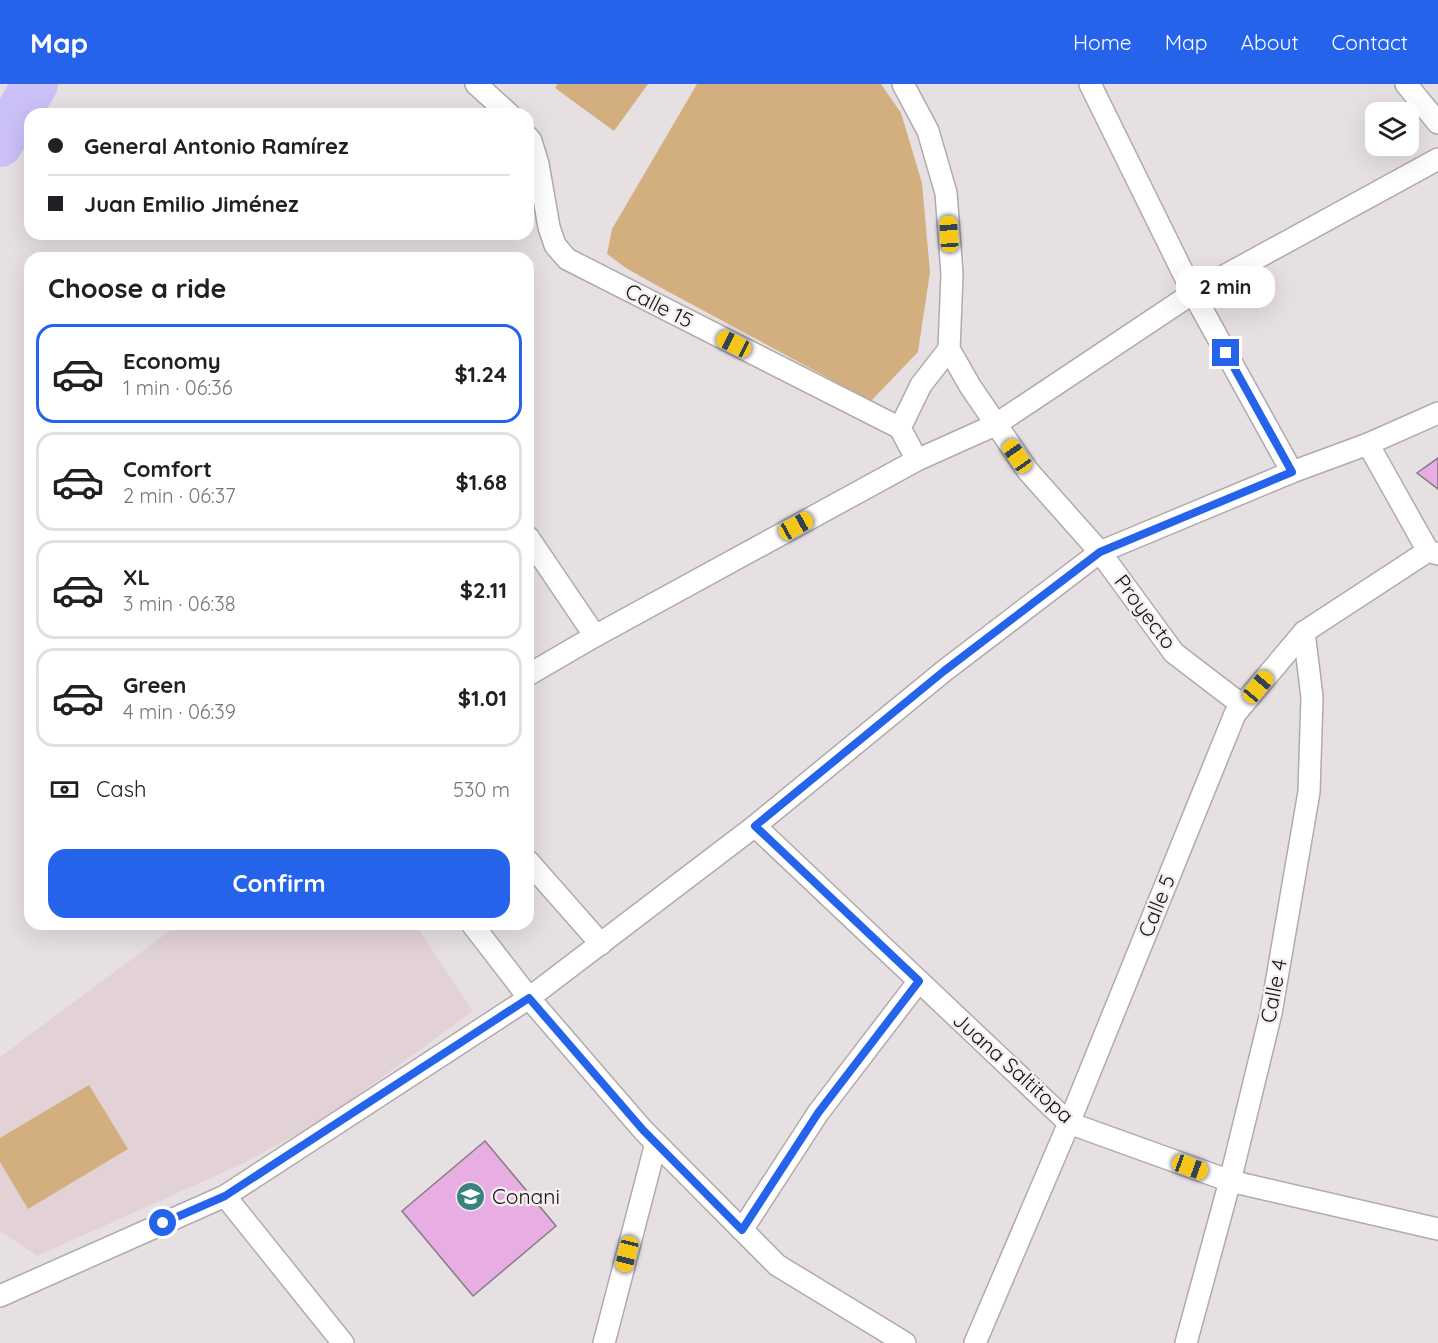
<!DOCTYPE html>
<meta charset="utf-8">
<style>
body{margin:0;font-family:Quicksand,sans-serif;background:#f2f2f2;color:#202124;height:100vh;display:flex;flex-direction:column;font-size:22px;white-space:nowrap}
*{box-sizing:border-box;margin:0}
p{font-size:20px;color:#757577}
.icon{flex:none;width:33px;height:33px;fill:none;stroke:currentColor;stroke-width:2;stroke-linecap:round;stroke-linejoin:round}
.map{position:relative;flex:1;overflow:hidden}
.drawer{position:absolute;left:24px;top:168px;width:510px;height:678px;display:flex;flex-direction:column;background:#fff;border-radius:18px;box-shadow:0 6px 24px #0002}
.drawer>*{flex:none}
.top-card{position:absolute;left:24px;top:24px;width:510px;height:132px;border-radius:18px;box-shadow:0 6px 24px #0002;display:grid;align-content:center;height:132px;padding:0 24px;background:#fff}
.controls{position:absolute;left:1365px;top:18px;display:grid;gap:12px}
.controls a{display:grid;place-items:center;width:54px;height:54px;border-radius:12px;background:#fff;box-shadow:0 6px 24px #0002;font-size:30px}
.end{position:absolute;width:27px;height:27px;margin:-14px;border:8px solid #2563eb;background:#fff;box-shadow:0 0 0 3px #fff}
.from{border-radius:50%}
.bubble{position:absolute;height:42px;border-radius:18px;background:#fff;box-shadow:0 6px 24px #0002;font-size:20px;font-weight:700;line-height:42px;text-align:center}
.car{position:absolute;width:18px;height:36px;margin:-18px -9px;border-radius:8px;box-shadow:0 0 4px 2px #0007;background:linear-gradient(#f5c518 24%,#345 0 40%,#f5c518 0 76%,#345 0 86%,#f5c518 0)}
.top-card b{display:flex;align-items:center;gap:21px;height:57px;font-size:22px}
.top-card b+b{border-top:2px solid #e0e0e0}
.top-card i{width:15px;height:15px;background:#202124}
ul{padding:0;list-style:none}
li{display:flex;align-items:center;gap:18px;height:99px;margin:0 12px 9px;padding:0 12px;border:3px solid #e0e0e0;border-radius:18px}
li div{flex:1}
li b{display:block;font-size:22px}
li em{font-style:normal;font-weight:700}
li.active{border-color:#2563eb}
li>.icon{width:54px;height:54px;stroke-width:1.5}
h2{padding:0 24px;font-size:27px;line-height:72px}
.pay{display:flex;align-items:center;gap:15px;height:66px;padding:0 24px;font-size:22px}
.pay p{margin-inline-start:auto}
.primary-button{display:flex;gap:12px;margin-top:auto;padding:12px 24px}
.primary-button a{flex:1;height:69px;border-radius:18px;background:#2563eb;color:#fff;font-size:24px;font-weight:700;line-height:69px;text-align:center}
header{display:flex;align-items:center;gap:36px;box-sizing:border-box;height:84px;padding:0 30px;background:#2563eb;color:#fff}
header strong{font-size:28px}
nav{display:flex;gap:33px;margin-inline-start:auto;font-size:21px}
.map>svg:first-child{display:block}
</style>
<header>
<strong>Map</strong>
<nav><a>Home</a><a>Map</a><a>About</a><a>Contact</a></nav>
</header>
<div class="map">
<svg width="1438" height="1259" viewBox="0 0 1438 1259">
<rect width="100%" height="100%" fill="#e7e0e2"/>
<path fill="#e2d2d6" d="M179,840H415L473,927L325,1035L244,1079L37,1172L0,1147V973Z"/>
<g fill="#d3ae7e">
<path d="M558,0H648L614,47L555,4Z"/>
<path d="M697,0H881L901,29L922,99L930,188L918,268L871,317L656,201L626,184L607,170L612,145Z"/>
<path d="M89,1001L128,1065L28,1125L0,1078V1054Z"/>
</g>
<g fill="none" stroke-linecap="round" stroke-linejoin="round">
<path stroke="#ccc0f8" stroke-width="46" d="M0,60L35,0"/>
</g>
<g fill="#e8aee4" stroke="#837e82" stroke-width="1.5">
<path d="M1438,374V405L1417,389Z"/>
<path d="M485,1057L556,1142L473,1212L402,1127Z"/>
</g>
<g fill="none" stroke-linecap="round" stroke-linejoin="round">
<defs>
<g id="minor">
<path d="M476,0L509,30"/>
<path d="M903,0L928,47L946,109L952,190L949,265L970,302L1028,387L1100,468L1174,569L1242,621"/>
<path d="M1090,0L1193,209L1292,388"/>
<path d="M1406,0L1438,39"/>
<path d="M528,53L531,57L538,80L549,143L555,161L567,175L900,344"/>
<path d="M1368,360L1428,467"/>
<path d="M917,376L900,344L921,301L949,265"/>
<path d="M528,453L595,552"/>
<path d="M528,591L595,552L917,376L995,341L1193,209L1438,75"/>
<path d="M755,742L1069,1039L1230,1097L1438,1145"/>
<path d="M528,777L601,860"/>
<path d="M472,840L529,914L643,1046L777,1181L905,1259"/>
<path d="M225,1112L343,1259"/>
<path d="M742,1146L818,1029L919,897"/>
<path d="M0,1212L225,1112L529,914L755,742L944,587L1100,468L1292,388L1368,360L1438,329"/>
<path d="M604,1259L656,1059"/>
<path d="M975,1259L1069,1039L1235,630L1304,548L1428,467L1438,470"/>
<path d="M1186,1259L1230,1097L1271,929L1309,708L1312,613L1304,548"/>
</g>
</defs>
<use href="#minor" stroke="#b1aaac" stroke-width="24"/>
<use href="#minor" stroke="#fff" stroke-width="21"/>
</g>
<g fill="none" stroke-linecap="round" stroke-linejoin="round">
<path stroke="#2563eb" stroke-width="8" d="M163,1139L225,1112L529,914L643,1046L742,1146L818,1029L919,897L755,742L944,587L1100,468L1292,388L1226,269"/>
</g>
<defs>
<symbol id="school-disc" viewBox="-11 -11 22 22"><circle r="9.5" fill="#3a827d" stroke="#f5eeef"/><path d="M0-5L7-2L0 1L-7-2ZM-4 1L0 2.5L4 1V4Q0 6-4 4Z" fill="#fff"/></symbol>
</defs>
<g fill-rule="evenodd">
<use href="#school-disc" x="454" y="1096" width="33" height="33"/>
</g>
<g text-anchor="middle" stroke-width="5" stroke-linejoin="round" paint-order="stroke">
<g font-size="21" fill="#141212" stroke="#f5eeef">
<text transform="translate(659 222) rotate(27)" y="7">Calle 15</text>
<text transform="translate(1145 528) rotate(53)" y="7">Proyecto</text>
<text transform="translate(1157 822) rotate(-68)" y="7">Calle 5</text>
<text transform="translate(1274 907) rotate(-79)" y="7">Calle 4</text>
<text transform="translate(1013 984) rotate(42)" y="7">Juana Saltitopa</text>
</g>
<g font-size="21" fill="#141212" stroke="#f5eeef" text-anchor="start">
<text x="492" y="1120">Conani</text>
</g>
</g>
</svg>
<div class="controls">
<a><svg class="icon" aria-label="layers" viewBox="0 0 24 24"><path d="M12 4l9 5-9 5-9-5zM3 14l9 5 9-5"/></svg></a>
</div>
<i class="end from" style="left:163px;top:1139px"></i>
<i class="end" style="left:1226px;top:269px"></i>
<div class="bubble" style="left:1176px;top:182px;width:99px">2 min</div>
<i class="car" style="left:949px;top:150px;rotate:356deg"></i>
<i class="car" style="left:734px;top:260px;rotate:297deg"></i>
<i class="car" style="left:1017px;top:372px;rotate:325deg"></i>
<i class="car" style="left:796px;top:442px;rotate:61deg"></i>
<i class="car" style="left:1258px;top:603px;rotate:40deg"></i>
<i class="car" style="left:1190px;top:1083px;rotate:110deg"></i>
<i class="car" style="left:627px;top:1170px;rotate:194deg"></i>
<div class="top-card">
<b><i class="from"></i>General Antonio Ramírez</b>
<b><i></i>Juan Emilio Jiménez</b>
</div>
<section class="drawer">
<h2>Choose a ride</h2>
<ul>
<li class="active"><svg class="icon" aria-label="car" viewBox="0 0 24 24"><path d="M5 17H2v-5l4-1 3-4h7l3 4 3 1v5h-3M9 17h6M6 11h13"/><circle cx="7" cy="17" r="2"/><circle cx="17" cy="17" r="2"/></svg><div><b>Economy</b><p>1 min · 06:36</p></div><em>$1.24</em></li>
<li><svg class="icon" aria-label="car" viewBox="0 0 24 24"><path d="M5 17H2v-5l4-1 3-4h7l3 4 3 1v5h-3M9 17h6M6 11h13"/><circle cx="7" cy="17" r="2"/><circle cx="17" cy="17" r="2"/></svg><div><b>Comfort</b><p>2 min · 06:37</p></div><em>$1.68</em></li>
<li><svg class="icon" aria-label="car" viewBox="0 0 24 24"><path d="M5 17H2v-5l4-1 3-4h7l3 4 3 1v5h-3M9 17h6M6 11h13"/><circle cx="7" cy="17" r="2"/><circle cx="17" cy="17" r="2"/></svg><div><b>XL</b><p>3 min · 06:38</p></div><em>$2.11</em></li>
<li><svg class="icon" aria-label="car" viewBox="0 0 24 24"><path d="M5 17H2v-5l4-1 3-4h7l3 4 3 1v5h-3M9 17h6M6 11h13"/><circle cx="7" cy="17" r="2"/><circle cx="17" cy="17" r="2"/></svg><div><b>Green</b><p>4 min · 06:39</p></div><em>$1.01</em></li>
</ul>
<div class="pay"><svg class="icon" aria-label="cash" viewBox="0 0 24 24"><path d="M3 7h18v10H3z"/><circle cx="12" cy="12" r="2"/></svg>Cash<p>530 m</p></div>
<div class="primary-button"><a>Confirm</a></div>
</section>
</div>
